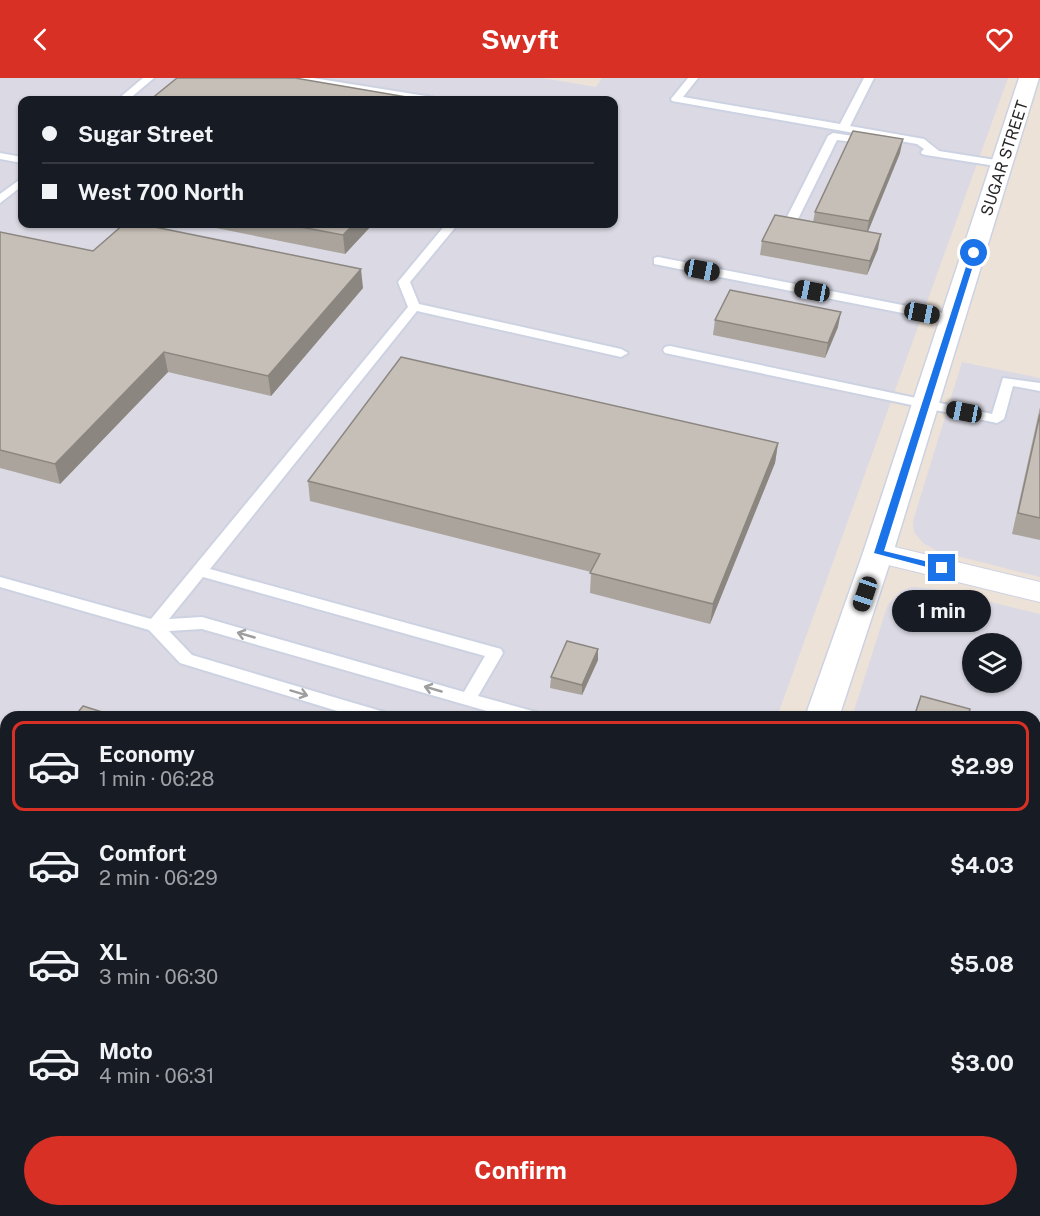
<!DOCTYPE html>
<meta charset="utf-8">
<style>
body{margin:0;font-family:"Public Sans",sans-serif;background:#20242c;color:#f1f3f6;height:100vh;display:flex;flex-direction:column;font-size:22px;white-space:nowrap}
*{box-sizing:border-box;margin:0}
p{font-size:20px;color:#9ea1a6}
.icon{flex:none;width:33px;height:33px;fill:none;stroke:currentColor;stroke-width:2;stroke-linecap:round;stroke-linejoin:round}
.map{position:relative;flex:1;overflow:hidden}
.sheet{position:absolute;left:0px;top:633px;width:1041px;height:506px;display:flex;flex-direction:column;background:#171b24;border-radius:18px 18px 0 0;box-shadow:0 2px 4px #0004}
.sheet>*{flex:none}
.banner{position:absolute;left:18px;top:18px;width:600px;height:132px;border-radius:12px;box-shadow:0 2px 4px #0004;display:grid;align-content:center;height:132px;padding:0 24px;background:#171b24}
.fabs{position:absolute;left:962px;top:555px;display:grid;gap:12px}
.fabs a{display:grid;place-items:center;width:60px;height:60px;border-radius:50%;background:#171b24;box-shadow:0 2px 4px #0004;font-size:30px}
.end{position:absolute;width:27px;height:27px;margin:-14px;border:8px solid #1a73e8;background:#fff;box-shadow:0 0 0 3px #fff}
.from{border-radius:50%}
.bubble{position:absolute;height:42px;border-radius:21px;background:#171b24;box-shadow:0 2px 4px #0004;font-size:20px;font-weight:700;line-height:42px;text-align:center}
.car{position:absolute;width:18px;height:36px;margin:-18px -9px;border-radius:8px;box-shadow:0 0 4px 2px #0007;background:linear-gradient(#222 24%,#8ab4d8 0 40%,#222 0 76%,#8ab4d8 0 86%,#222 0)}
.banner b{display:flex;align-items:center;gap:21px;height:57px;font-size:22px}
.banner b+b{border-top:2px solid #363941}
.banner i{width:15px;height:15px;background:#f1f3f6}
ul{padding:10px 0 0;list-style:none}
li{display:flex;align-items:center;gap:18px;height:90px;margin:0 12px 9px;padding:0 12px;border:3px solid transparent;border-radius:12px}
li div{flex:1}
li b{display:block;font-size:22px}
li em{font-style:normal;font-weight:700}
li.active{border-color:#d93025}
li>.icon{width:54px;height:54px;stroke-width:1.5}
.cta{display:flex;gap:12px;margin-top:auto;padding:12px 24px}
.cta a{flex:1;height:69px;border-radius:36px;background:#d93025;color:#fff;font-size:24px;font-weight:700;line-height:69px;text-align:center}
header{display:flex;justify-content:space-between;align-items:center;height:78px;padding:0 24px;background:#d93025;color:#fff;font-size:27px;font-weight:700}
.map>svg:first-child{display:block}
</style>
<header><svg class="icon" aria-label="back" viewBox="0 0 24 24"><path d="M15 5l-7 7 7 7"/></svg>Swyft<svg class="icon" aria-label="heart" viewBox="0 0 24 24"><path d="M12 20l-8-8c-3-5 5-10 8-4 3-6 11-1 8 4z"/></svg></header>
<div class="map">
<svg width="1040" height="1138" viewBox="0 0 1040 1138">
<rect width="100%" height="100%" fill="#ece2d7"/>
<g fill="#dbd9e3" fill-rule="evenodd">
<path d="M0,0H543L596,9L602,0H1008L777,639H6V1132L603,1133L602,1138H0ZM22,22H614V146H22Z"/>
<path d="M962,284L1040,300V499L937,473L923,465L914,454L913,443Z"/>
<path d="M912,509L936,511L1040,536V1138H698L700,1132H1035V639H852L888,526L901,513ZM972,566H1011V604H972Z"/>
</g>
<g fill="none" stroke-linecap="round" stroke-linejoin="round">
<defs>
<g id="lane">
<path d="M143,0H154L128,22H117Z"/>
<path d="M289,0H313L432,19L437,22H416L294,3Z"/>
<path d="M688,0H698L683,19L840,46L864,0H874L850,48L924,61L939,73L1002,83L1008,86L1002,89L926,77L922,76L921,74L924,71L917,66L672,23L671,21Z"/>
<path d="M833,55L853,58L858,61L853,64L837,62L798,141L796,143H788L786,141L828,58Z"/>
<path d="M0,75L22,79V85L0,81Z"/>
<path d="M22,100V108L0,125V116Z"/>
<path d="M446,146H458L410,204L419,226L621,271L628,275L621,279L417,233L210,491L501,571L503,575L478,618L536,634L539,639H508L202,551L169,553L192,577L384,634L387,639H357L180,585L149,552L0,509V499L151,541L408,229L398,204ZM203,499L485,578L464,614L202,539L169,541Z"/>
<path d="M658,179L953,237L959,241L953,245L654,186V180Z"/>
<path d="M670,268L992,336L1003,300L1040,305V313L1013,308L1004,341L997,345L665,275L663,272L665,269Z"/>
<path d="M6,942V960L0,962V944Z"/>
<path d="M1035,1037L1040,1038V1058L1035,1057Z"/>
<path d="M404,1132H427L429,1138H406Z"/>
<path d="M883,1132H905L904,1138H882Z"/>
</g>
<path id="street" d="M878,465L1040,504V524L868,482L863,475L868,468Z"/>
<g id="secondary">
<path d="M1019,0H1039L893,475L839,639H805L863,475Z"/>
<path d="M637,1132H683L682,1138H636Z"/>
</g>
</defs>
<use href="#lane" stroke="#cdd2e2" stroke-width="4"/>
<use href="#street" stroke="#cdd2e2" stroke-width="2"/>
<use href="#secondary" stroke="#cdd2e2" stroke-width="3"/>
<use href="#lane" fill="#fff" fill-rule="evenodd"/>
<use href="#street" fill="#fff" fill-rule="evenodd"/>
<use href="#secondary" fill="#fff" fill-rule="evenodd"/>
</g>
<g fill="#aaa49d">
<path d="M900,75L868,154L878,171L867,197L760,177L762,163L813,144L815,134Z"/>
<path d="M196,146H373L345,176Z"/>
<path d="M0,154L93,173L363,210L271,318L168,294L60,406L0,390Z"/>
<path d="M715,242L838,249L825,280L713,257Z"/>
<path d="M1040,329V462L1012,456Z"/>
<path d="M778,365L775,385L710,546L590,515L591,494L310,423L308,403Z"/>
<path d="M598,571V582L582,617L550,610L551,599Z"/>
<path d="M6,696V765L0,763V729L2,726L0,720V704Z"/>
</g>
<g fill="#8b8680">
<path d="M903,61L900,75L866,158L869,143Z"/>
<path d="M354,146H373L345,176L343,157Z"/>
<path d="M881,156L878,171L867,197L870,183Z"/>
<path d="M361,191L363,210L271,318L268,298Z"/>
<path d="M841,234L838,249L825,280L828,265Z"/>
<path d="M164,274L168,294L60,406L55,386Z"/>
<path d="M778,365L775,385L710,546L713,526Z"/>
<path d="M598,571V582L582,617V607Z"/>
<path d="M240,1132H254L251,1138H237Z"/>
</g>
<g fill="#c6bfb7" stroke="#8b8680" stroke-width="1.5">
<path d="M177,0H295L424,22H150Z"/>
<path d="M853,53L903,61L869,143L815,134Z"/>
<path d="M775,137L881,156L870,183L762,163Z"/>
<path d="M124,146H140L361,191L268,298L164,274L55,386L0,372V154L93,173Z"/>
<path d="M285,146H354L343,157Z"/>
<path d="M730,212L841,234L828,265L715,242Z"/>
<path d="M401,279L778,365L713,526L590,495L600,476L308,403Z"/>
<path d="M1040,336V440L1018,435Z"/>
<path d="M567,563L598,571L582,607L551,599Z"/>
<path d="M921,618L970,631L968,639H914Z"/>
<path d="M83,628L118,639H74Z"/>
<path d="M331,636L341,639H329Z"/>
<path d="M6,696V713L0,711V704Z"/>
<path d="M6,722V748L0,746V729Z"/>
<path d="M6,1027V1132H240L237,1138H0V1036Z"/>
</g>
<defs><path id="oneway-shaft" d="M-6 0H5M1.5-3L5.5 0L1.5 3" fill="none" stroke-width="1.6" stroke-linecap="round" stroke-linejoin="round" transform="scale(1.5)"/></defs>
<g stroke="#9e9e9e">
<use href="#oneway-shaft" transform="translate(246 557) rotate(-164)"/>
<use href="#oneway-shaft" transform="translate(433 611) rotate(-164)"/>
<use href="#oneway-shaft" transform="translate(299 615) rotate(17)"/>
</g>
<path fill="#1a73e8" d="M971,173L977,175L884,473L945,488L946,490L942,493L874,475Z"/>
<g text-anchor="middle" stroke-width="6" stroke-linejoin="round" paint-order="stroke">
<g font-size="16" fill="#272727" stroke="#fff">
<text transform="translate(1004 80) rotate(-72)" y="6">SUGAR STREET</text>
</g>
</g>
</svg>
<div class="fabs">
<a><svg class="icon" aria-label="layers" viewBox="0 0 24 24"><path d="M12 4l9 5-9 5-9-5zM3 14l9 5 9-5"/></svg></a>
</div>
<i class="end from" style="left:974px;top:175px"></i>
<i class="end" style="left:942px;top:490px"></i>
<div class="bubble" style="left:892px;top:512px;width:99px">1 min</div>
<i class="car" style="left:702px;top:192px;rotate:101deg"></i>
<i class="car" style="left:812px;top:213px;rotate:281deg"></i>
<i class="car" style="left:922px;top:235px;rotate:101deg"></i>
<i class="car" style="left:964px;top:334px;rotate:281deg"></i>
<i class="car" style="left:865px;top:516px;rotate:199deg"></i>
<div class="banner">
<b><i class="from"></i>Sugar Street</b>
<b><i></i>West 700 North</b>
</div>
<section class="sheet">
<ul>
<li class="active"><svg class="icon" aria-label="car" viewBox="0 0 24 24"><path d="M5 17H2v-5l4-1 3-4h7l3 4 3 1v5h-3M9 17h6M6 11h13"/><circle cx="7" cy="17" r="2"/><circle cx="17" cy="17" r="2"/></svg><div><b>Economy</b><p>1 min · 06:28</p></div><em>$2.99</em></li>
<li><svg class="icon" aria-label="car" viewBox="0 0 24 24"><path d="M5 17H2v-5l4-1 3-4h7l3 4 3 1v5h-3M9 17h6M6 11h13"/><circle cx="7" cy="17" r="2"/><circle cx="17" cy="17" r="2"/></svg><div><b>Comfort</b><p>2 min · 06:29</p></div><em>$4.03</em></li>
<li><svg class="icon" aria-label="car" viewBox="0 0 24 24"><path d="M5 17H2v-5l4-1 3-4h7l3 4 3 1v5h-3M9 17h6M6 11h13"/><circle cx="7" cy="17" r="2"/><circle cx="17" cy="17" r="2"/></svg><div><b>XL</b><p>3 min · 06:30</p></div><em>$5.08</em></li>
<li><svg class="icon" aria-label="car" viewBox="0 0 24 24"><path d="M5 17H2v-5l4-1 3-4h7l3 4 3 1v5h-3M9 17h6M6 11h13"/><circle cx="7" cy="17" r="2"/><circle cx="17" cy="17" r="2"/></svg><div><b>Moto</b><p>4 min · 06:31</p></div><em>$3.00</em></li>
</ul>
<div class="cta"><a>Confirm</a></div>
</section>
</div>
